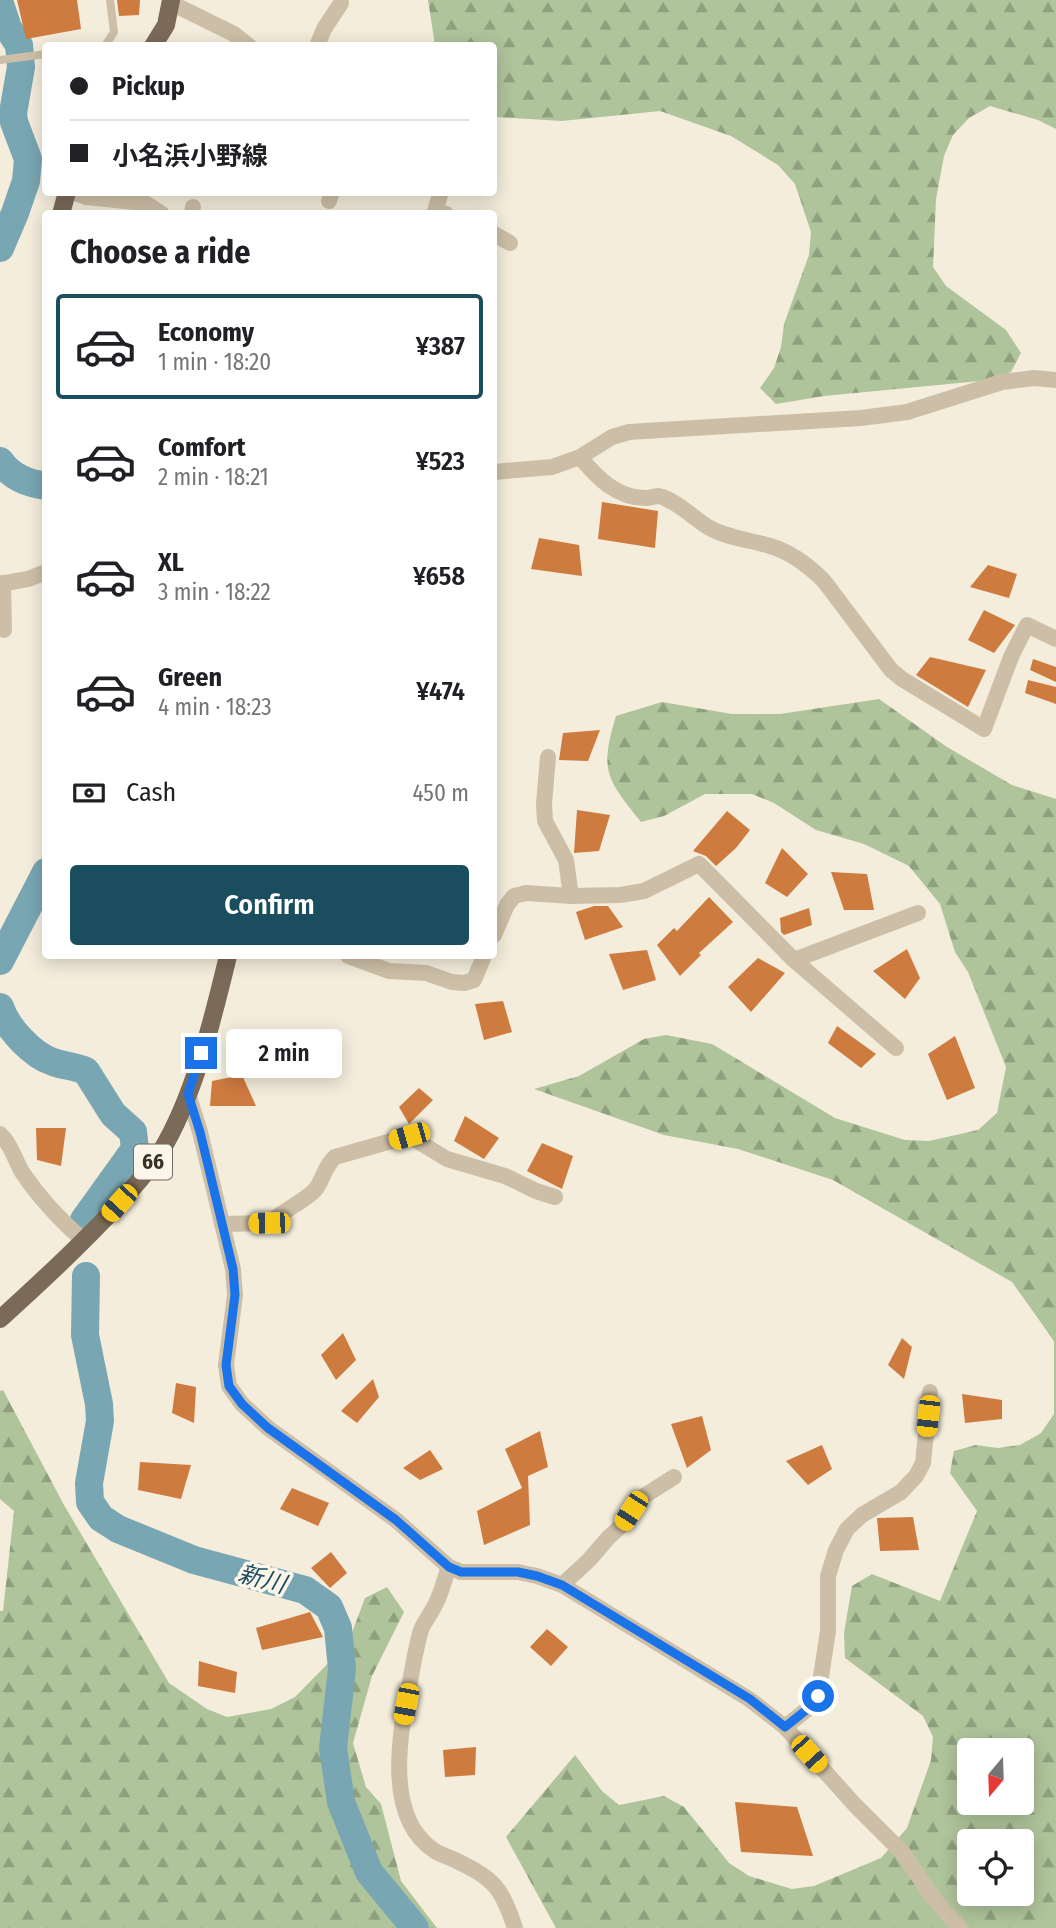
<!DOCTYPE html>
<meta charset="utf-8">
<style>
body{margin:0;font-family:"Fira Sans Condensed","Noto Sans JP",sans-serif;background:#f2f2f2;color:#202124;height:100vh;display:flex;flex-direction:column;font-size:26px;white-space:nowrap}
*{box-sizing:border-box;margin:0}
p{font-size:23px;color:#757577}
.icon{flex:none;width:38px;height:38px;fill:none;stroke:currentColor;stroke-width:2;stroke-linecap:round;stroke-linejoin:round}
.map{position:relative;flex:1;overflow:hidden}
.side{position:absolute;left:42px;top:210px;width:455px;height:749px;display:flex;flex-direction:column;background:#fff;border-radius:7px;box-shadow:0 4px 18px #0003}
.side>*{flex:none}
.top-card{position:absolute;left:42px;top:42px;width:455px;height:154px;border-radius:7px;box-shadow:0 4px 18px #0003;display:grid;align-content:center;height:154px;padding:0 28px;background:#fff}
.needle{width:46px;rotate:199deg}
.fabs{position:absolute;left:957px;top:1738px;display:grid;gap:14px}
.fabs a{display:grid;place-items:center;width:77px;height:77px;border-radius:7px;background:#fff;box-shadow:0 4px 18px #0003;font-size:35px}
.end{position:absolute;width:32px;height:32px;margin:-16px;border:9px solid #1a73e8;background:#fff;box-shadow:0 0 0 4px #fff}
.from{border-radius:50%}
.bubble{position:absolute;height:49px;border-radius:7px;background:#fff;box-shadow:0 4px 18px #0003;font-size:23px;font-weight:600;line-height:49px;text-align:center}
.car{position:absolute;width:21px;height:42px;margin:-21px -10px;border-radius:9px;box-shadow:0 0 5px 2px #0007;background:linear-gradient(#f5c518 24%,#345 0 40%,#f5c518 0 76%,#345 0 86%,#f5c518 0)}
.top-card b{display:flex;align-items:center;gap:24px;height:66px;font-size:26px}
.top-card b+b{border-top:2px solid #e0e0e0}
.top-card i{width:18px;height:18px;background:#202124}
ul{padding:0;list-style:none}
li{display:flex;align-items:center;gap:21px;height:105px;margin:0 14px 10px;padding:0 14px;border:4px solid transparent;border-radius:7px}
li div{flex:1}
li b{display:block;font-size:26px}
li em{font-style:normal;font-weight:600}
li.active{border-color:#1a4d5e}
li>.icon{width:63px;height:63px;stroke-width:1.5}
h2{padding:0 28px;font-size:32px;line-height:84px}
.pay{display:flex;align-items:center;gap:18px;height:77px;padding:0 28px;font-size:26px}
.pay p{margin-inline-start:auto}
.button{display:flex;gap:14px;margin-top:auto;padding:14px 28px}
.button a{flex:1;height:80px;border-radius:7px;background:#1a4d5e;color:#fff;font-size:28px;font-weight:600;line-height:80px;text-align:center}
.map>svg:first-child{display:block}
</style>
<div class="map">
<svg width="1056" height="1928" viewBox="0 0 1056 1928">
<defs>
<pattern id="forest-firs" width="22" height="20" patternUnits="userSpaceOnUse" patternTransform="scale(1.75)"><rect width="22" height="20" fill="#afc49b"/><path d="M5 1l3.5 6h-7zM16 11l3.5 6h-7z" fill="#8fa07e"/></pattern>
</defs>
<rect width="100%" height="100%" fill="#f4eddc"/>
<g fill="url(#forest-firs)" fill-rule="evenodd">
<path d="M428,0H1056V129L1038,120L990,106L969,118L953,135L944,156L936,199L933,267L946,286L1006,330L1021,353L1011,372L990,380L824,396L776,404L760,388L774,368L781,347L784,324L809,255L811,232L795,184L778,165L731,136L660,111L562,121L494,117V46L435,45Z"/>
<path d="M879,699L947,747L1012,785L1056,799V1928H556L506,1837L575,1755L602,1791L619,1805L664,1796L684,1807L729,1863L749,1876L792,1889L814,1886L881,1858L907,1828L931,1760L933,1737L923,1716L845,1658L844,1633L852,1586L872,1574L940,1601L977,1511L950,1473L954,1451L976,1445L998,1448L1020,1445L1041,1433L1054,1414V1341L1012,1282L833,1180L738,1149L664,1135L534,1089L579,1076L644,1039L666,1035L712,1044L835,1118L905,1140L929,1141L978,1130L997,1113L1006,1067L968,972L955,952L940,904L909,866L864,844L816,830L774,803L752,794H705L664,816L641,822C607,779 599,772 616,716L662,702L732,714H780ZM970,1750H1022V1802H970ZM970,1841H1022V1894H970Z"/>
<path d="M3,1390L64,1505L169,1683L207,1709L227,1717L271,1709L295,1697L348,1643L365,1598L387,1587L404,1612L372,1676L353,1743L366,1787L381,1804L401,1881L437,1928H0V1611H3L14,1511L0,1499V1391Z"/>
</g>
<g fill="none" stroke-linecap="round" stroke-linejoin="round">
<g stroke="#79a6b3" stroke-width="28">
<path d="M0,4L8,28L19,45L21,67L13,113L14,122L28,159L26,181L15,213L0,248"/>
<path d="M0,461C11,477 27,483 46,486"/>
<path d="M0,961L46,872"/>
<path d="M0,1007C7,1028 32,1055 53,1062C64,1066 75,1066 86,1071L113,1114L133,1132L135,1149L84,1220"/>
<path d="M86,1276L85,1335L99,1404L100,1421L89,1483L90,1502L101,1518L118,1529L194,1560L305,1590L329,1607L338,1628L342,1669L333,1748L341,1802L369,1872L415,1928"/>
</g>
</g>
<g fill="#ce7b40">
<path d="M17,0H77L81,29L26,39Z"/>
<path d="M117,0H140L139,15L119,16Z"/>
<path d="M602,502L658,511L655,548L598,539Z"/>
<path d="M539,538L579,545L582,576L531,569Z"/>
<path d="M988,565L1017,574L1009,598L970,587Z"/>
<path d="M984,610L1015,625L994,653L968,640Z"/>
<path d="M930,657L986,670L968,707L916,675Z"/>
<path d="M1033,659L1056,667V682L1030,670Z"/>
<path d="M1028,680L1056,687V704L1025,693Z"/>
<path d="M600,730L588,761L559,760L563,733Z"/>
<path d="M577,810L610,815L599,851L574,853Z"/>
<path d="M727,811L750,830L736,848L716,866L706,856L693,851Z"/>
<path d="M782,848L808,874L787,897L765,883Z"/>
<path d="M831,872L867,874L874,910H844Z"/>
<path d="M709,897L733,922L699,953L701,955L680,976L657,945L674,928L677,931Z"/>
<path d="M594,906H608L623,927L585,940L576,912Z"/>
<path d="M809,908L812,925L784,935L781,932L780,918Z"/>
<path d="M907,949L920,978L905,999L873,971Z"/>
<path d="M647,950L656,980L623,990L609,954Z"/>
<path d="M758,958L785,973L751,1012L728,987Z"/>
<path d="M503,1001L512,1032L484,1040L475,1004Z"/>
<path d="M837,1026L876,1054L861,1068L828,1043Z"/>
<path d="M955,1036L975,1088L947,1100L928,1054Z"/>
<path d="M242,1075L256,1106H210L212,1081Z"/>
<path d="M419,1088L433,1100L409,1124L399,1107Z"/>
<path d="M465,1116L499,1138L484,1159L454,1141Z"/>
<path d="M36,1128H66L61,1166L37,1160Z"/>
<path d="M542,1143L573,1156L562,1189L527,1171Z"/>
<path d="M343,1333L356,1360L336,1380L321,1355Z"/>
<path d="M902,1338L912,1347L904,1379L888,1365Z"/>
<path d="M373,1379L379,1397L357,1423L341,1411Z"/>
<path d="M176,1383L196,1387L194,1423L172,1413Z"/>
<path d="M962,1394L1002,1400V1419L965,1423Z"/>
<path d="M702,1416L711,1450L687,1468L671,1424Z"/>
<path d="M540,1431L548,1467L528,1476L530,1525L484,1545L477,1511L522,1488L505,1449Z"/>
<path d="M822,1445L832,1469L808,1485L786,1461Z"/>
<path d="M430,1450L443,1469L420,1480L403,1468Z"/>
<path d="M140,1462L191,1465L181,1499L138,1490Z"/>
<path d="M292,1488L329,1503L318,1526L280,1509Z"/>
<path d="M913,1517L919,1550L880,1551L877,1518Z"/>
<path d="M331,1552L347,1573L330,1588L311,1568Z"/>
<path d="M310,1612L323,1637L262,1650L256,1628Z"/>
<path d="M547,1629L568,1647L551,1666L530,1647Z"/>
<path d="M199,1661L237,1672L235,1693L198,1686Z"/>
<path d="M476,1747L475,1775L445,1777L443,1750Z"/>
<path d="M735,1802L797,1807L813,1856L741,1852Z"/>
</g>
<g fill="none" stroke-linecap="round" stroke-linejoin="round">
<g stroke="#cdbfa7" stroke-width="8">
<path d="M105,46L114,32L110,0"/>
<path d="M0,60L46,54"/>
</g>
<g stroke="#cdbfa7" stroke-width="16">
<path d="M171,3L234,34L249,46"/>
<path d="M317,46L324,29L341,3"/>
<path d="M72,192L86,197L145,203L162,214"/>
<path d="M441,192L435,211L446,214"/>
<path d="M329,201L332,192"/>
<path d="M192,214L193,207"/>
<path d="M494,234L510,243"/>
<path d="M580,457C597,478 618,499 647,498C649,498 656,496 658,496C673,498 695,519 708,527C727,538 750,540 770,546C791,552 809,566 824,581L891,670L902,679L984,729L1011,657L1027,625L1056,639"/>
<path d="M494,472L552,467L580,457L612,437L629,432L861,418L907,412L1002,382L1034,378L1056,380"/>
<path d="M3,583L4,630"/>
<path d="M0,584L28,579L46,572"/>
<path d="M548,757L544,804L545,821L566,860L571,896"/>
<path d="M494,935L507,905L514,896L526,893L571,896L620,895L644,891L699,864L794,960L896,1048"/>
<path d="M348,956L389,971L426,973L452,982L464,983L474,980L484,956"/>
<path d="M794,960L918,913"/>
<path d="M188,1094L200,1132L233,1269L235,1295L226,1365L229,1386L242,1404L268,1428L396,1520L449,1567L461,1572H518L537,1576L562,1585L749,1699L785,1727L854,1804L903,1853L931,1895L960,1928"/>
<path d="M0,1134C11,1144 15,1160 22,1172C40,1199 60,1220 84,1241"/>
<path d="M222,1224L269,1223C282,1211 305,1201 315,1190C324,1179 323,1168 335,1157L409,1136L447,1159L505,1176L536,1191L555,1197"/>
<path d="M449,1567C444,1580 441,1595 434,1607C430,1615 424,1622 421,1630C416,1647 413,1665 410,1682C400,1732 383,1818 435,1851C441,1855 449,1857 455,1860C494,1879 501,1886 515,1928"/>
<path d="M562,1585L589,1560L608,1538L622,1525L641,1498L674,1477"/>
<path d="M785,1727L810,1707L818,1696L828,1631V1576L836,1550L847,1529L862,1515L901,1492L916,1476L923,1463L930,1392"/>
</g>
<g stroke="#7c6a58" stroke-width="18">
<path d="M153,46L166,25L171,0"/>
<path d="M61,214L67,192"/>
<path d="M0,1319C40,1283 79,1247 116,1207C131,1190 147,1173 160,1153C194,1098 213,1018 228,956"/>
</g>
</g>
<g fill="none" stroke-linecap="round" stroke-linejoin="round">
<path stroke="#1a73e8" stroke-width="9" d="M201,1053L188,1094L200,1132L233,1269L235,1295L226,1365L229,1386L242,1404L268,1428L396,1520L449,1567L461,1572H518L537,1576L562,1585L750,1699L785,1727L810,1707L818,1696"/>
</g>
<g text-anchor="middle" stroke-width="7" stroke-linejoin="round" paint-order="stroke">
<rect fill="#fbf6e9" stroke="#736b62" stroke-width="2" x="134" y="1144.5" width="38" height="35" rx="5"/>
<g font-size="21" font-weight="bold" fill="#393028">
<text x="153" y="1169">66</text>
</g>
<g font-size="24" font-style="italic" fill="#1a4d5e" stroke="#fbf6e9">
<text transform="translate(262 1579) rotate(15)" y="8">新川</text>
</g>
</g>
</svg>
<div class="fabs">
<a><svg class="needle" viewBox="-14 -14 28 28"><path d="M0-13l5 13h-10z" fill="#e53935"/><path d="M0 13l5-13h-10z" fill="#757577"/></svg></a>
<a><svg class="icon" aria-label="locate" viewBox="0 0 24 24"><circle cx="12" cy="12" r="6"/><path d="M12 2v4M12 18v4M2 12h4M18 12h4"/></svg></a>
</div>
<i class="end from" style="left:818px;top:1696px"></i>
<i class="end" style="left:201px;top:1053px"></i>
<div class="bubble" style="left:226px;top:1029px;width:116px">2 min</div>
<i class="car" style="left:409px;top:1136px;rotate:254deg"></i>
<i class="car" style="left:119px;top:1203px;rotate:222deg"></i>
<i class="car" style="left:269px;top:1223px;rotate:269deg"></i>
<i class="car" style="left:928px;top:1416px;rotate:186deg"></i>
<i class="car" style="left:631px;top:1511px;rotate:213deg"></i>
<i class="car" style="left:406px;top:1704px;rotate:191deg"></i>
<i class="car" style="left:809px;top:1754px;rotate:138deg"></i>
<div class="top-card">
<b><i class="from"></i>Pickup</b>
<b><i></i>小名浜小野線</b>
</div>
<section class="side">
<h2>Choose a ride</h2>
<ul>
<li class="active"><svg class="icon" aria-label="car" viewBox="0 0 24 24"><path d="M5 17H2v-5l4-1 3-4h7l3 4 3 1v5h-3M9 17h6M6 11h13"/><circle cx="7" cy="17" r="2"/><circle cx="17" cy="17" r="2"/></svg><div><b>Economy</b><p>1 min · 18:20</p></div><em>¥387</em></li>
<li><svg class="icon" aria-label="car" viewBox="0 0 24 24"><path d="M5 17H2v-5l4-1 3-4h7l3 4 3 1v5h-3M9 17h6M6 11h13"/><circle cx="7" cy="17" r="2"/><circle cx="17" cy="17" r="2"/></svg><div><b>Comfort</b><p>2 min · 18:21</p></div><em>¥523</em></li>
<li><svg class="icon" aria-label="car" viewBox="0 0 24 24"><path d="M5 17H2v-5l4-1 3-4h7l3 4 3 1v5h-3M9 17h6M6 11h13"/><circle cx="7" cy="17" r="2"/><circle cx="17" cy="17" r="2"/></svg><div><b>XL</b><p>3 min · 18:22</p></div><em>¥658</em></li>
<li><svg class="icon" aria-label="car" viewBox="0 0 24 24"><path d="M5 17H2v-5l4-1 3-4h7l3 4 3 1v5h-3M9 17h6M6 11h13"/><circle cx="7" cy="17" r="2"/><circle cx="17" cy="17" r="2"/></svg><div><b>Green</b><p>4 min · 18:23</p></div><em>¥474</em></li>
</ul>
<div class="pay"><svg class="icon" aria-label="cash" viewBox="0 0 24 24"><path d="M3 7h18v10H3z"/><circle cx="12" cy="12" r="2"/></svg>Cash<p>450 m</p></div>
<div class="button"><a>Confirm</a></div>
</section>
</div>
